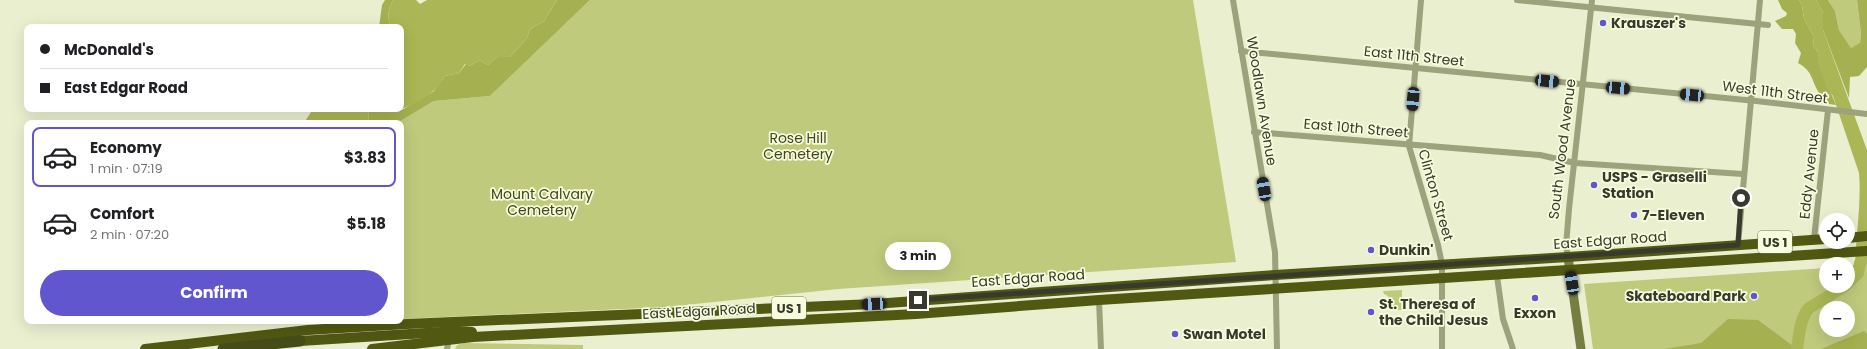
<!DOCTYPE html>
<meta charset="utf-8">
<style>
body{margin:0;font-family:Poppins,sans-serif;background:#f2f2f2;color:#202124;height:100vh;display:flex;flex-direction:column;font-size:15px;white-space:nowrap}
*{box-sizing:border-box;margin:0}
p{font-size:13px;color:#757577}
.icon{flex:none;width:22px;height:22px;fill:none;stroke:currentColor;stroke-width:2;stroke-linecap:round;stroke-linejoin:round}
.map{position:relative;flex:1;overflow:hidden}
.details{position:absolute;left:24px;top:120px;width:380px;height:204px;display:flex;flex-direction:column;background:#fff;border-radius:8px;box-shadow:0 4px 16px #0002}
.details>*{flex:none}
.guide{position:absolute;left:24px;top:24px;width:380px;height:88px;border-radius:8px;box-shadow:0 4px 16px #0002;display:grid;align-content:center;height:88px;padding:0 16px;background:#fff}
.controls{position:absolute;left:1819px;top:213px;display:grid;gap:8px}
.controls a{display:grid;place-items:center;width:36px;height:36px;border-radius:50%;background:#fff;box-shadow:0 4px 16px #0002;font-size:20px}
.end{position:absolute;width:18px;height:18px;margin:-9px;border:5px solid #383a2e;background:#fff;box-shadow:0 0 0 2px #fff}
.from{border-radius:50%}
.bubble{position:absolute;height:28px;border-radius:14px;background:#fff;box-shadow:0 4px 16px #0002;font-size:13px;font-weight:700;line-height:28px;text-align:center}
.car{position:absolute;width:12px;height:24px;margin:-12px -6px;border-radius:5px;box-shadow:0 0 3px 1px #0007;background:linear-gradient(#222 24%,#8ab4d8 0 40%,#222 0 76%,#8ab4d8 0 86%,#222 0)}
.guide b{display:flex;align-items:center;gap:14px;height:38px;font-size:15px}
.guide b+b{border-top:1px solid #e0e0e0}
.guide i{width:10px;height:10px;background:#202124}
ul{padding:7px 0 0;list-style:none}
li{display:flex;align-items:center;gap:12px;height:60px;margin:0 8px 6px;padding:0 8px;border:2px solid transparent;border-radius:8px}
li div{flex:1}
li b{display:block;font-size:15px}
li em{font-style:normal;font-weight:700}
li.active{border-color:#6256cf}
li>.icon{width:36px;height:36px;stroke-width:1.5}
.button{display:flex;gap:8px;margin-top:auto;padding:8px 16px}
.button a{flex:1;height:46px;border-radius:24px;background:#6256cf;color:#fff;font-size:16px;font-weight:700;line-height:46px;text-align:center}
.map>svg:first-child{display:block}
</style>
<div class="map">
<svg width="1867" height="349" viewBox="0 0 1867 349">
<rect width="100%" height="100%" fill="#eaefcf"/>
<g fill="#bfca7c" fill-rule="evenodd">
<path d="M590,0H1193L1236,262L838,289L666,307L401,319V123H397L434,101L490,96Z"/>
<path d="M1828,0H1857L1861,34L1860,44L1851,48L1839,30L1835,11Z"/>
<path d="M1867,265V349H1593L1584,284L1826,268V286H1848V266ZM1826,308H1848V330H1826Z"/>
<path d="M1402,290V310H1391L1388,296L1384,294L1383,291Z"/>
<path d="M464,343L583,345V349H455L457,345Z"/>
</g>
<g fill="#a5b150">
<path d="M385,0H393C388,9 387,18 391,27H379L382,5Z"/>
<path d="M557,0H590L490,96L434,101L397,123H369L368,109L402,110L434,91L445,76L459,73L466,64L470,66L479,60L488,65L497,57H510L527,38L530,29L544,21Z"/>
<path d="M1778,0H1799L1802,5L1804,19L1814,37L1813,45L1819,53C1816,68 1831,90 1836,105L1829,104C1826,98 1822,98 1819,93C1811,80 1813,71 1798,63L1801,53L1795,43L1796,34L1793,29H1782L1775,21L1786,16L1787,13L1782,9Z"/>
<path d="M1816,0H1828L1835,11L1839,30L1851,48L1860,43L1861,34L1857,0H1867V67L1859,76L1850,77L1849,98L1823,30V13Z"/>
<path d="M1728,319L1758,320L1797,349H1664L1701,343Z"/>
<path d="M1864,331L1867,334V349H1821Z"/>
</g>
<g fill="#abb656">
<path d="M393,0H416L420,4L427,0H557L544,21L530,29L527,38L510,57H497L488,65L479,60L470,66L465,64L459,73L445,76C441,81 438,88 433,91C425,98 400,114 390,109H401V27H391C387,18 388,9 393,0Z"/>
<path d="M1799,0H1816L1823,13V30L1867,150V264L1861,274L1855,278C1854,243 1862,208 1859,173L1833,96L1827,88L1817,61L1819,53L1813,45L1814,37L1804,19L1802,5Z"/>
<path d="M313,109H368L369,123H304Z"/>
</g>
<g fill="none" stroke-linecap="round" stroke-linejoin="round">
<g stroke="#abb656" stroke-width="12">
<path d="M1848,283L1858,273L1860,263"/>
<path d="M1797,349C1799,336 1800,318 1809,308L1845,286"/>
</g>
<g stroke="#9ca27b" stroke-width="6">
<path d="M1233,0L1275,252L1277,349"/>
<path d="M1421,0L1409,146L1438,245L1442,264V349"/>
<path d="M1517,0L1768,25"/>
<path d="M1241,51L1756,101L1867,114"/>
<path d="M1254,132L1540,155L1575,163L1743,174"/>
<path d="M1814,239L1828,110"/>
<path d="M1738,245L1760,0"/>
<path d="M1568,257L1566,246L1569,209L1592,0"/>
<path d="M1497,276L1503,319L1513,349"/>
<path d="M1099,300L1101,349"/>
<path d="M447,349L449,339"/>
</g>
<path stroke="#767e42" stroke-width="9" d="M1568,257L1581,349"/>
<g stroke="#515812" stroke-width="10">
<path d="M1848,238L1867,236"/>
<path d="M300,341L458,331L472,332"/>
<path d="M145,349L308,330L407,324L874,304L1275,275L1568,257L1826,239"/>
<path d="M372,349L473,337L916,314L1099,300L1867,251"/>
</g>
<path stroke="#464c18" stroke-width="11" d="M223,349L300,341"/>
</g>
<g fill="none" stroke-linecap="round" stroke-linejoin="round">
<path stroke="#383a2e" stroke-width="5" d="M918,300L1738,245L1741,198"/>
</g>
<g fill="#6256cf" stroke="#f7fddc" stroke-width="1.5">
<circle cx="1603" cy="23" r="4"/>
<circle cx="1594" cy="185" r="4"/>
<circle cx="1634" cy="215" r="4"/>
<circle cx="1371" cy="250" r="4"/>
<circle cx="1754" cy="296" r="4"/>
<circle cx="1535" cy="298" r="4"/>
<circle cx="1371" cy="312" r="4"/>
<circle cx="1175" cy="334" r="4"/>
</g>
<g text-anchor="middle" stroke-width="3.5" stroke-linejoin="round" paint-order="stroke">
<g fill="#f7fddc" stroke="#717462" stroke-width="1">
<rect x="1758" y="231" width="34" height="22" rx="3"/>
<rect x="772" y="297" width="34" height="22" rx="3"/>
</g>
<g font-size="13" font-weight="bold" fill="#383a2e">
<text x="1775" y="247">US 1</text>
<text x="789" y="313">US 1</text>
</g>
<g font-size="14" font-weight="bold" fill="#383a2e" stroke="#f7fddc" text-anchor="start">
<text x="1611" y="28">Krauszer's</text>
<text x="1602" y="182">USPS - Graselli<tspan x="1602" dy="16">Station</tspan></text>
<text x="1642" y="220">7-Eleven</text>
<text x="1379" y="255">Dunkin'</text>
<text x="1746" y="301" text-anchor="end">Skateboard Park</text>
<text x="1379" y="309">St. Theresa of<tspan x="1379" dy="16">the Child Jesus</tspan></text>
<text x="1535" y="318" text-anchor="middle">Exxon</text>
<text x="1183" y="339">Swan Motel</text>
</g>
<g font-size="14" fill="#383a2e" stroke="#f7fddc">
<text transform="translate(1414 56) rotate(6)" y="5">East 11th Street</text>
<text transform="translate(1775 92) rotate(7)" y="5">West 11th Street</text>
<text transform="translate(1262 101) rotate(81)" y="5">Woodlawn Avenue</text>
<text transform="translate(1356 128) rotate(5)" y="5">East 10th Street</text>
<text transform="translate(1562 149) rotate(-83)" y="5">South Wood Avenue</text>
<text transform="translate(1809 174) rotate(-84)" y="5">Eddy Avenue</text>
<text transform="translate(1436 195) rotate(74)" y="5">Clinton Street</text>
<text transform="translate(1610 240) rotate(-4)" y="5">East Edgar Road</text>
<text transform="translate(1028 278) rotate(-4)" y="5">East Edgar Road</text>
<text transform="translate(699 311) rotate(-3)" y="5">East Edgar Road</text>
</g>
<g font-size="14" fill="#41461e" stroke="#f7fddc">
<text x="798" y="143">Rose Hill<tspan x="798" dy="16">Cemetery</tspan></text>
<text x="542" y="199">Mount Calvary<tspan x="542" dy="16">Cemetery</tspan></text>
</g>
</g>
</svg>
<div class="controls">
<a><svg class="icon" aria-label="locate" viewBox="0 0 24 24"><circle cx="12" cy="12" r="6"/><path d="M12 2v4M12 18v4M2 12h4M18 12h4"/></svg></a>
<a>+</a>
<a>−</a>
</div>
<i class="end from" style="left:1741px;top:198px"></i>
<i class="end" style="left:918px;top:300px"></i>
<div class="bubble" style="left:885px;top:242px;width:66px">3 min</div>
<i class="car" style="left:1547px;top:81px;rotate:96deg"></i>
<i class="car" style="left:1618px;top:88px;rotate:95deg"></i>
<i class="car" style="left:1692px;top:95px;rotate:275deg"></i>
<i class="car" style="left:1413px;top:99px;rotate:185deg"></i>
<i class="car" style="left:1264px;top:189px;rotate:350deg"></i>
<i class="car" style="left:1572px;top:283px;rotate:351deg"></i>
<i class="car" style="left:874px;top:304px;rotate:267deg"></i>
<div class="guide">
<b><i class="from"></i>McDonald's</b>
<b><i></i>East Edgar Road</b>
</div>
<section class="details">
<ul>
<li class="active"><svg class="icon" aria-label="car" viewBox="0 0 24 24"><path d="M5 17H2v-5l4-1 3-4h7l3 4 3 1v5h-3M9 17h6M6 11h13"/><circle cx="7" cy="17" r="2"/><circle cx="17" cy="17" r="2"/></svg><div><b>Economy</b><p>1 min · 07:19</p></div><em>$3.83</em></li>
<li><svg class="icon" aria-label="car" viewBox="0 0 24 24"><path d="M5 17H2v-5l4-1 3-4h7l3 4 3 1v5h-3M9 17h6M6 11h13"/><circle cx="7" cy="17" r="2"/><circle cx="17" cy="17" r="2"/></svg><div><b>Comfort</b><p>2 min · 07:20</p></div><em>$5.18</em></li>
</ul>
<div class="button"><a>Confirm</a></div>
</section>
</div>
